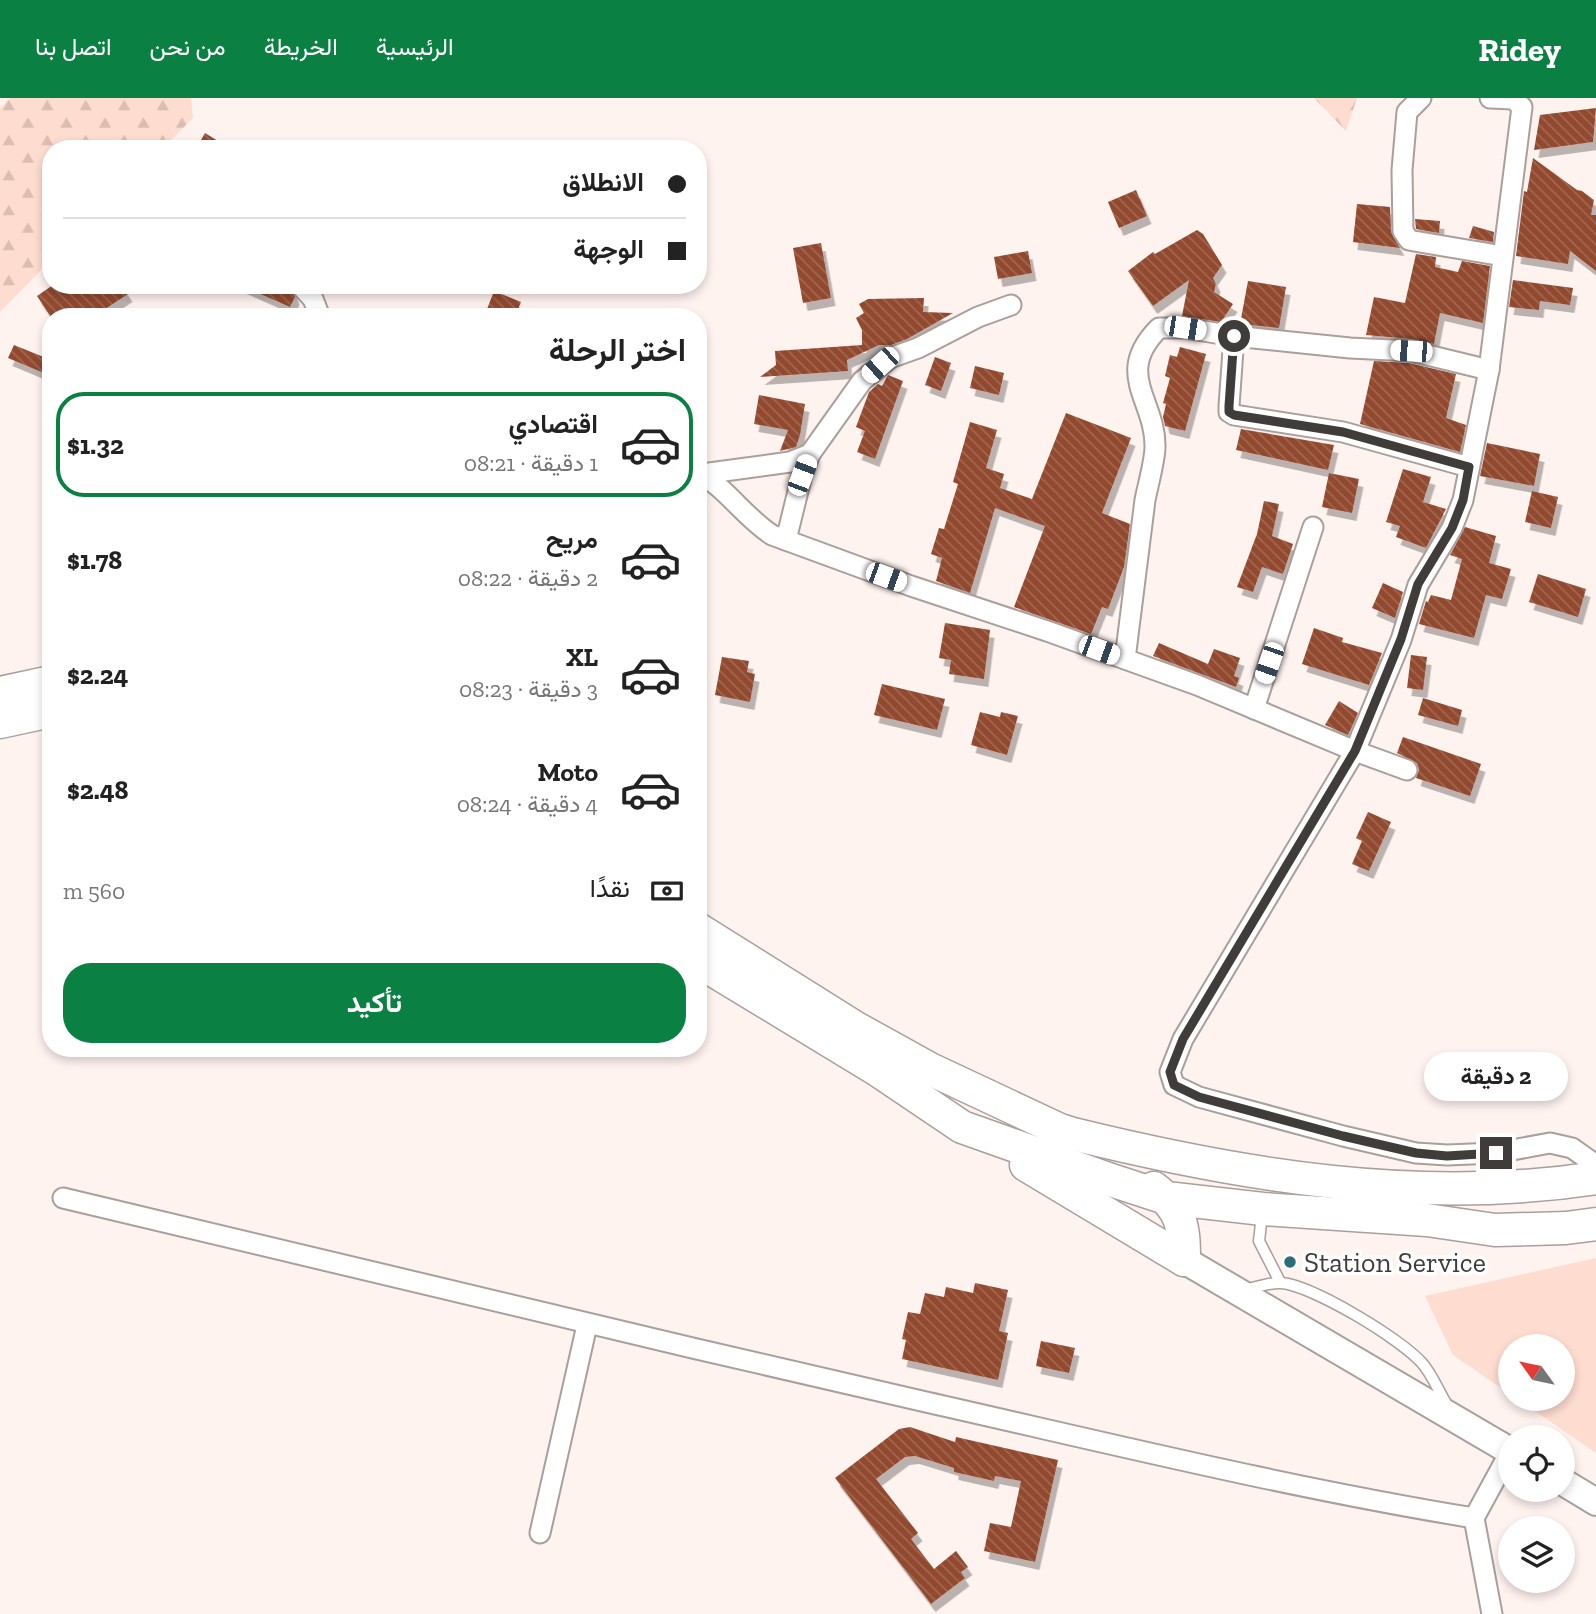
<!DOCTYPE html>
<html lang="ar">
<meta charset="utf-8">
<style>
body{margin:0;font-family:"Zilla Slab",Vazirmatn,serif;background:#f2f2f2;color:#222;direction:rtl;height:100vh;display:flex;flex-direction:column;font-size:26px;white-space:nowrap}
*{box-sizing:border-box;margin:0}
p{font-size:23px;color:#767676}
.icon{flex:none;width:38px;height:38px;fill:none;stroke:currentColor;stroke-width:2;stroke-linecap:round;stroke-linejoin:round}
.map{position:relative;flex:1;overflow:hidden;direction:ltr}
.sheet{position:absolute;left:42px;top:210px;width:665px;height:749px;display:flex;flex-direction:column;background:#fff;border-radius:28px;box-shadow:0 4px 10px #0003;direction:rtl}
.sheet>*{flex:none}
.guide{position:absolute;left:42px;top:42px;width:665px;height:154px;border-radius:28px;box-shadow:0 4px 10px #0003;direction:rtl;display:grid;align-content:center;height:154px;padding:0 21px;background:#fff}
.needle{width:46px;rotate:303deg}
.buttons{position:absolute;left:1498px;top:1236px;display:grid;gap:14px}
.buttons a{display:grid;place-items:center;width:77px;height:77px;border-radius:50%;background:#fff;box-shadow:0 4px 10px #0003;font-size:35px}
.end{position:absolute;width:32px;height:32px;margin:-16px;border:9px solid #403c3a;background:#fff;box-shadow:0 0 0 4px #fff}
.from{border-radius:50%}
.bubble{position:absolute;height:49px;border-radius:24px;background:#fff;box-shadow:0 4px 10px #0003;font-size:23px;font-weight:700;line-height:49px;text-align:center;direction:rtl}
.car{position:absolute;width:21px;height:42px;margin:-21px -10px;border-radius:9px;box-shadow:0 0 5px 2px #0007;background:linear-gradient(#fff 24%,#345 0 40%,#fff 0 76%,#345 0 86%,#fff 0)}
.guide b{display:flex;align-items:center;gap:24px;height:66px;font-size:26px}
.guide b+b{border-top:2px solid #e0e0e0}
.guide i{width:18px;height:18px;background:#222}
ul{padding:0;list-style:none}
li{display:flex;align-items:center;gap:21px;height:105px;margin:0 14px 10px;padding:0 7px;border:4px solid transparent;border-radius:28px}
li div{flex:1}
li b{display:block;font-size:26px}
li em{font-style:normal;font-weight:700}
li.selected{border-color:#0b8043}
li>.icon{width:63px;height:63px;stroke-width:1.5}
h2{padding:0 21px;font-size:32px;line-height:84px}
.pay{display:flex;align-items:center;gap:18px;height:77px;padding:0 21px;font-size:26px}
.pay p{margin-inline-start:auto}
.cta{display:flex;gap:14px;margin-top:auto;padding:14px 21px}
.cta a{flex:1;height:80px;border-radius:28px;background:#0b8043;color:#fff;font-size:28px;font-weight:700;line-height:80px;text-align:center}
header{display:flex;align-items:center;gap:42px;box-sizing:border-box;height:98px;padding:0 35px;background:#0b8043;color:#fff}
header strong{font-size:33px}
nav{display:flex;gap:38px;margin-inline-start:auto;font-size:24px}
.map>svg:first-child{display:block}
</style>
<header>
<strong>Ridey</strong>
<nav><a>الرئيسية</a><a>الخريطة</a><a>من نحن</a><a>اتصل بنا</a></nav>
</header>
<div class="map">
<svg width="1596" height="1516" viewBox="0 0 1596 1516">
<defs>
<pattern id="forest-firs" width="22" height="20" patternUnits="userSpaceOnUse" patternTransform="scale(1.75)"><rect width="22" height="20" fill="#fedccf"/><path d="M5 1l3.5 6h-7zM16 11l3.5 6h-7z" fill="#dbbeb2"/></pattern>
<pattern id="building-back-hatch" width="6" height="6" patternUnits="userSpaceOnUse" patternTransform="scale(1.75)"><rect width="6" height="6" fill="#92492e"/><path d="M-1 5l2 2M0 0l6 6M5-1l2 2" fill="none" stroke="#9f6854"/></pattern>
<filter id="shadow"><feDropShadow dx="4.5" dy="8" stdDeviation="0" flood-color="#0004"/></filter>
</defs>
<rect width="100%" height="100%" fill="#fff3ef"/>
<g fill="url(#forest-firs)">
<path d="M10,0H191L193,20L162,51H51V162L0,214V10Z"/>
<path d="M1314,0H1357L1346,33Z"/>
</g>
<path fill="#fedccf" d="M1596,1160V1355L1516,1300H1563V1248H1510V1296L1453,1257L1425,1198Z"/>
<g fill="url(#building-back-hatch)" filter="url(#shadow)">
<path d="M1596,10L1593,44L1534,52L1540,17Z"/>
<path d="M205,35L231,51H196Z"/>
<path d="M1533,60L1577,92L1582,93L1594,102L1591,117H1596V173L1570,153L1568,166L1516,158L1524,93L1527,94Z"/>
<path d="M1136,92L1147,118L1119,130L1108,104Z"/>
<path d="M1357,106L1390,109L1391,134L1400,150L1353,144Z"/>
<path d="M1415,121L1440,123L1439,135L1416,131Z"/>
<path d="M1473,128L1494,134L1493,144L1469,140Z"/>
<path d="M1197,132L1203,136L1222,167L1213,180L1216,186L1214,194L1233,206L1221,224L1182,218L1189,182L1153,208L1128,173L1153,154L1155,156Z"/>
<path d="M821,145L831,200L803,205L793,150Z"/>
<path d="M1028,153L1032,175L998,181L994,159Z"/>
<path d="M1416,156L1436,159L1435,169L1458,174L1462,163L1490,168L1483,225L1440,215L1434,246L1412,241L1366,237L1374,199L1405,205Z"/>
<path d="M1513,182L1573,190L1570,207L1540,203L1539,212L1509,209Z"/>
<path d="M1248,183L1286,189L1279,230L1240,226Z"/>
<path d="M53,187H122L128,196L93,219H51L37,198Z"/>
<path d="M240,187H291L295,199L290,209Z"/>
<path d="M494,193L521,204L515,219H484Z"/>
<path d="M924,200L923,214L953,215L907,241L891,247H879L847,262L848,273L760,279L776,267L775,253L862,247V232L856,220L864,215L859,206L868,201Z"/>
<path d="M14,247L51,262V278L8,260Z"/>
<path d="M1180,249L1206,256L1185,333L1165,328L1163,319L1166,306L1163,305L1170,280L1165,278L1170,257L1177,259Z"/>
<path d="M935,259L951,265L941,293L925,287Z"/>
<path d="M1374,263L1409,265L1456,276L1446,320L1466,327L1460,354L1360,326Z"/>
<path d="M975,268L1004,275L999,297L970,290Z"/>
<path d="M888,277L903,283L875,361L857,354L865,333L856,329L869,294L878,286L882,288Z"/>
<path d="M759,297L805,306L800,337L796,349L780,353L788,332L754,326Z"/>
<path d="M1066,315L1131,340L1102,415L1130,426L1124,469L1108,511L1102,509L1091,536L1014,509L1045,428L995,410L970,495L936,483L942,460L931,456L939,430L944,431L958,386L953,384L970,324L997,332L986,370L1004,376L1000,390L1032,401Z"/>
<path d="M1241,331L1334,347L1328,372L1236,352Z"/>
<path d="M1487,345L1540,356L1534,388L1480,378Z"/>
<path d="M1403,371L1431,379L1423,404L1446,411L1426,450L1396,439L1400,428L1386,424Z"/>
<path d="M1329,375L1359,381L1352,415L1322,409Z"/>
<path d="M1532,393L1558,399L1551,430L1525,424Z"/>
<path d="M1264,403L1279,406L1272,438L1293,446L1283,476L1262,469L1253,494L1237,489L1257,436Z"/>
<path d="M1465,429L1496,438L1489,465L1511,471L1502,501L1486,497L1474,540L1419,526L1426,503L1428,504L1431,497L1451,502L1462,461L1450,457Z"/>
<path d="M1538,476L1586,491L1578,519L1529,504Z"/>
<path d="M1383,485L1403,494L1395,520L1372,510Z"/>
<path d="M945,525L990,532L984,581L949,576L951,562L939,560Z"/>
<path d="M1314,530L1343,540L1342,544L1382,555L1369,587L1302,566Z"/>
<path d="M1159,545L1208,566L1214,551L1240,560L1234,578L1239,580L1236,589L1153,558Z"/>
<path d="M1411,557L1427,559L1423,592L1407,590Z"/>
<path d="M722,559L749,563L747,574L755,576L750,604L715,597Z"/>
<path d="M882,586L945,601L937,632L874,617Z"/>
<path d="M1423,600L1462,612L1458,628L1418,617Z"/>
<path d="M1339,603L1358,615L1348,637L1325,627Z"/>
<path d="M980,614L1000,619L1001,614L1018,618L1007,657L971,647Z"/>
<path d="M1403,639L1481,666L1470,698L1416,680L1419,671L1417,665L1397,655Z"/>
<path d="M1368,714L1391,724L1369,773L1352,766L1362,743L1356,740Z"/>
<path d="M975,1185L1008,1192L999,1233L1008,1235L998,1282L902,1261L906,1242L902,1241L908,1214L920,1216L925,1195L944,1199L946,1189L973,1195Z"/>
<path d="M1041,1243L1075,1250L1069,1275L1036,1268Z"/>
<path d="M910,1329L955,1344L956,1339L1058,1362L1035,1464L984,1453L990,1425L1011,1429L1021,1383L995,1378L994,1383L954,1374V1370L915,1358L905,1359L876,1381L918,1435L911,1441L934,1471L956,1453L968,1469L961,1474L965,1480L931,1506L835,1380L899,1331Z"/>
</g>
<g fill="none" stroke-linecap="round" stroke-linejoin="round">
<defs>
<g id="service">
<path d="M1262,1117L1259,1143L1280,1184"/>
<path d="M1244,1192C1255,1190 1270,1184 1281,1185C1312,1187 1401,1241 1422,1265C1432,1276 1439,1294 1447,1307"/>
</g>
<g id="minor">
<path d="M1421,0L1407,14L1402,72L1403,133L1409,142L1414,143L1503,158"/>
<path d="M1490,0L1513,1L1522,9L1489,272L1463,402L1452,430L1418,487L1401,542L1355,653L1183,941L1170,974L1174,987L1199,999L1343,1038L1416,1055L1447,1057L1496,1055L1550,1045L1572,1050L1596,1067"/>
<path d="M303,190L313,201L320,219"/>
<path d="M1234,238L1229,308V314L1234,317L1343,334L1469,369"/>
<path d="M698,375C726,389 744,419 772,437L911,488L1047,533L1197,587L1355,653L1407,672"/>
<path d="M702,376L790,364L810,356"/>
<path d="M786,442L802,377L810,356L862,283L890,260L918,250L978,219L1011,207"/>
<path d="M1125,561C1132,508 1138,455 1145,402C1148,387 1155,362 1155,349C1156,302 1113,276 1159,230H1185L1234,238L1350,250L1411,253L1489,272"/>
<path d="M1254,611L1313,429"/>
<path d="M63,1100C351,1170 638,1238 926,1304C1108,1345 1290,1390 1474,1420"/>
<path d="M540,1435L587,1227"/>
<path d="M1492,1516L1474,1420L1510,1354"/>
</g>
<g id="secondary">
<path d="M1184,1162L1510,1353"/>
<path d="M1563,1384L1596,1404"/>
</g>
<g id="trunk">
<path d="M0,595L51,584"/>
<path d="M0,624L51,613"/>
<path d="M698,831L856,930L930,971L1060,1032L1073,1036C1244,1078 1420,1107 1596,1080"/>
<path d="M698,863L876,971L962,1029L1114,1083L1166,1100L1263,1111L1427,1122L1495,1132L1566,1130L1596,1126"/>
<path d="M1026,1067L1184,1162"/>
<path d="M1154,1090C1182,1112 1184,1128 1184,1162"/>
</g>
</defs>
<use href="#service" stroke="#a99f9b" stroke-width="13"/>
<use href="#minor" stroke="#a99f9b" stroke-width="23"/>
<use href="#secondary" stroke="#a99f9b" stroke-width="30"/>
<use href="#trunk" stroke="#a99f9b" stroke-width="35"/>
<use href="#service" stroke="#fff" stroke-width="10"/>
<use href="#minor" stroke="#fff" stroke-width="19"/>
<use href="#secondary" stroke="#fff" stroke-width="26"/>
<use href="#trunk" stroke="#fff" stroke-width="32"/>
</g>
<g fill="none" stroke-linecap="round" stroke-linejoin="round">
<path stroke="#403c3a" stroke-width="9" d="M1234,238L1229,308V314L1234,317L1343,334L1469,369L1463,402L1452,430L1418,486L1401,541L1355,653L1183,941L1170,974L1174,987L1199,999L1343,1038L1416,1055L1447,1058L1496,1055"/>
</g>
<circle fill="#276e7b" stroke="#fff" stroke-width="2.5" cx="1290" cy="1164" r="7"/>
<g text-anchor="middle" stroke-width="7" stroke-linejoin="round" paint-order="stroke">
<g font-size="28" fill="#403c3a" stroke="#fff" text-anchor="start">
<text x="1304" y="1174">Station Service</text>
</g>
</g>
</svg>
<div class="buttons">
<a><svg class="needle" viewBox="-14 -14 28 28"><path d="M0-13l5 13h-10z" fill="#e53935"/><path d="M0 13l5-13h-10z" fill="#767676"/></svg></a>
<a><svg class="icon" aria-label="locate" viewBox="0 0 24 24"><circle cx="12" cy="12" r="6"/><path d="M12 2v4M12 18v4M2 12h4M18 12h4"/></svg></a>
<a><svg class="icon" aria-label="layers" viewBox="0 0 24 24"><path d="M12 4l9 5-9 5-9-5zM3 14l9 5 9-5"/></svg></a>
</div>
<i class="end from" style="left:1234px;top:238px"></i>
<i class="end" style="left:1496px;top:1055px"></i>
<div class="bubble" style="left:1424px;top:954px;width:144px">2 دقيقة</div>
<i class="car" style="left:1185px;top:230px;rotate:99deg"></i>
<i class="car" style="left:1411px;top:253px;rotate:273deg"></i>
<i class="car" style="left:880px;top:267px;rotate:228deg"></i>
<i class="car" style="left:802px;top:377px;rotate:21deg"></i>
<i class="car" style="left:886px;top:479px;rotate:110deg"></i>
<i class="car" style="left:1099px;top:552px;rotate:110deg"></i>
<i class="car" style="left:1269px;top:565px;rotate:199deg"></i>
<div class="guide">
<b><i class="from"></i>الانطلاق</b>
<b><i></i>الوجهة</b>
</div>
<section class="sheet">
<h2>اختر الرحلة</h2>
<ul>
<li class="selected"><svg class="icon" aria-label="car" viewBox="0 0 24 24"><path d="M5 17H2v-5l4-1 3-4h7l3 4 3 1v5h-3M9 17h6M6 11h13"/><circle cx="7" cy="17" r="2"/><circle cx="17" cy="17" r="2"/></svg><div><b>اقتصادي</b><p>1 دقيقة · 08:21</p></div><em>$1.32</em></li>
<li><svg class="icon" aria-label="car" viewBox="0 0 24 24"><path d="M5 17H2v-5l4-1 3-4h7l3 4 3 1v5h-3M9 17h6M6 11h13"/><circle cx="7" cy="17" r="2"/><circle cx="17" cy="17" r="2"/></svg><div><b>مريح</b><p>2 دقيقة · 08:22</p></div><em>$1.78</em></li>
<li><svg class="icon" aria-label="car" viewBox="0 0 24 24"><path d="M5 17H2v-5l4-1 3-4h7l3 4 3 1v5h-3M9 17h6M6 11h13"/><circle cx="7" cy="17" r="2"/><circle cx="17" cy="17" r="2"/></svg><div><b>XL</b><p>3 دقيقة · 08:23</p></div><em>$2.24</em></li>
<li><svg class="icon" aria-label="car" viewBox="0 0 24 24"><path d="M5 17H2v-5l4-1 3-4h7l3 4 3 1v5h-3M9 17h6M6 11h13"/><circle cx="7" cy="17" r="2"/><circle cx="17" cy="17" r="2"/></svg><div><b>Moto</b><p>4 دقيقة · 08:24</p></div><em>$2.48</em></li>
</ul>
<div class="pay"><svg class="icon" aria-label="cash" viewBox="0 0 24 24"><path d="M3 7h18v10H3z"/><circle cx="12" cy="12" r="2"/></svg>نقدًا<p>560 m</p></div>
<div class="cta"><a>تأكيد</a></div>
</section>
</div>
